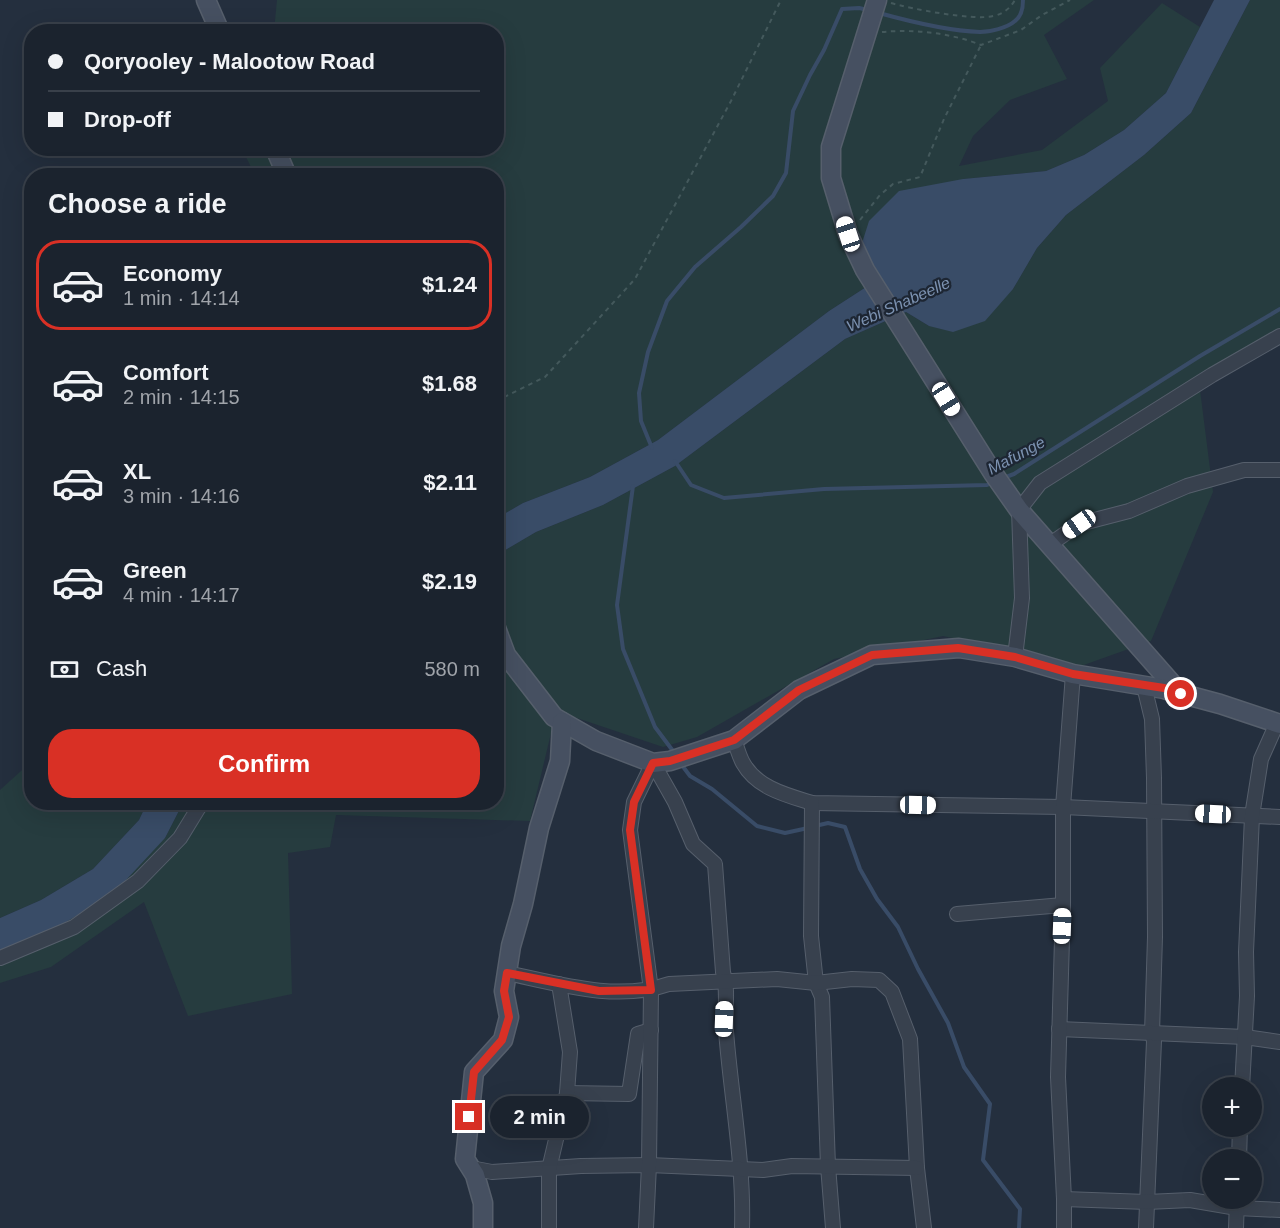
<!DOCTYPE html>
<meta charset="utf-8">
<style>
body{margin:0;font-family:Helvetica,sans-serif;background:#242b36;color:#f1f3f6;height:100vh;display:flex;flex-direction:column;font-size:22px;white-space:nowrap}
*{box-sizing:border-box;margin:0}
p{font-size:20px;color:#a0a4aa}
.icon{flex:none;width:33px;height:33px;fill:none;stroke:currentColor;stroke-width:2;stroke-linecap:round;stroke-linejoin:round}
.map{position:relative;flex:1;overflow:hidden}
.side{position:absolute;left:24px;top:168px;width:480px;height:642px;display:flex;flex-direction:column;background:#1b232e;border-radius:24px;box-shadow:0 6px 24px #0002,0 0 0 2px #39404a}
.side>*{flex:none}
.guide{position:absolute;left:24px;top:24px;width:480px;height:132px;border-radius:24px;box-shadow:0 6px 24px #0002,0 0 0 2px #39404a;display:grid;align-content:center;height:132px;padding:0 24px;background:#1b232e}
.buttons{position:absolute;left:1202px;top:1077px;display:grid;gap:12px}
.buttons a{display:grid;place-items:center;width:60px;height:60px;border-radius:50%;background:#1b232e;box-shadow:0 6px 24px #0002,0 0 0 2px #39404a;font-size:30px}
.end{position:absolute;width:27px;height:27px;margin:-14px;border:8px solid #d93025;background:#fff;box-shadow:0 0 0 3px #fff}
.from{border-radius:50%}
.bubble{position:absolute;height:42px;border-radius:21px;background:#1b232e;box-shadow:0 6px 24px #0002,0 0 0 2px #39404a;font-size:20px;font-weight:700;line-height:42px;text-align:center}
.car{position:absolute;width:18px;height:36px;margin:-18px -9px;border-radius:8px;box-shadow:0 0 4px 2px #0007;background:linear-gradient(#fff 24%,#345 0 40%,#fff 0 76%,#345 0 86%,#fff 0)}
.guide b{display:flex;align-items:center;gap:21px;height:57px;font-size:22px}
.guide b+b{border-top:2px solid #39404a}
.guide i{width:15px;height:15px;background:#f1f3f6}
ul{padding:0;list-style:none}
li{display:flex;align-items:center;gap:18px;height:90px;margin:0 12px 9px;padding:0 12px;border:3px solid transparent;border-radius:24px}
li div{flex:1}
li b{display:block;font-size:22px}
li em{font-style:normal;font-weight:700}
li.current{border-color:#d93025}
li>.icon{width:54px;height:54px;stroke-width:1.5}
h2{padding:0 24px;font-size:27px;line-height:72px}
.pay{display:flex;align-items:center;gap:15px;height:66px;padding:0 24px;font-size:22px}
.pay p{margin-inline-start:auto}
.button{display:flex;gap:12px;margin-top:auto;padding:12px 24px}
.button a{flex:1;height:69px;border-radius:24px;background:#d93025;color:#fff;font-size:24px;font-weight:700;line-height:69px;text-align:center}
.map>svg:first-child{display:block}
</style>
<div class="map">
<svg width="1280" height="1228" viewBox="0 0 1280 1228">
<rect width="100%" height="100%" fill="#242f3e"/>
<g fill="#263c3f">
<path d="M277,0H1094L1044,35L1067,79L1010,100L973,136L959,166L1042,150L1108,101L1100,68L1162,3L1200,27L1166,93L1124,130L1084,155L1046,171L963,179L880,278L829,311L658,440L590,477L523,503L497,518L496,176L255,175L242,149L496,148V32L274,31Z"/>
<path d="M1250,0H1280V343L1200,390L1213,492L1151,641L1081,666L943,636L834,659L697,737L663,747L568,715L552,729L530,821L336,815L330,847L288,853L292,994L188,1016L144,902L51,967L0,983V953L165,838L183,803L496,802L497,555L536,532L603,505L675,466L845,339L906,312L929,326L1013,289L1037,248L1066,215L1144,155L1191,113Z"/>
<path d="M31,762L32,802L147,803L139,820L93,869L41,900L0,918V790Z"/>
</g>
<g fill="#394c67">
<path d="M1214,0H1250L1191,113L1144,155L1066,215L1037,248L1013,289L985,321L953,332L929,326L906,312L845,339L675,466L603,505L536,532L497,555V518L523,503L590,477L658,440L829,311L880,278L868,260L862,243L869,221L899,191L963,179L1046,171L1084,155L1124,130L1166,93Z"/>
<path d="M147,803H183L165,838L113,894L56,928L0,953V918L41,900L93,869L139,820Z"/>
</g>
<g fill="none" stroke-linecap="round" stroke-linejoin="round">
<g stroke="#394c67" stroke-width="4">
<path d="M879,13C908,21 950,31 980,32C990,32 1007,28 1015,21C1022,16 1023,8 1023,0"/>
<path d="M652,448L641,421L639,393L648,352L667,301L695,267L741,227L773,196L786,173L793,111L810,75L824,50L842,9L859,8L868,10"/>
<path d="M675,461L691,485L724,498L824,489L987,485L994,482"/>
<path d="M1003,478L1014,474L1200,356L1280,309"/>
<path d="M633,486L617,605L623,649L655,727L676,755"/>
<path d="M681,764L690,776L712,789L757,826L785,833L808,828"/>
<path d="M815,826L828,823L845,827L860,869L877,899L898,927L918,969L948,1023L964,1067L990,1104L983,1160L1020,1209L1019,1228"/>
</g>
<defs>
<g id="street">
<path d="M1049,545L1079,524L1129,511L1187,486L1244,470H1280"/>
<path d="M1015,657L1022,598L1019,510L1040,483L1212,375L1280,336"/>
<path d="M1144,686L1152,719L1154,778L1155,937L1152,1033L1154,1041L1146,1228"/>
<path d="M734,740C737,747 739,756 743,763C757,788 786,795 812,803L1063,807L1280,817"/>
<path d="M653,763L675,802L693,844L715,864L723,972C729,991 724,1012 726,1031C731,1096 744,1162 742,1228"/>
<path d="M812,803L811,936L816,983L822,997L828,1166L833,1228"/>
<path d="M957,914L1063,905"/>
<path d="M0,958L74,927L138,881L180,838L199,807L205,802"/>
<path d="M507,973C559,984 617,1002 669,984L777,979L816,983L852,979L879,980L892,992L910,1039L917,1168L924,1228"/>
<path d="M1059,1029L1245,1037L1280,1042"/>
<path d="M1242,1088L1247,996L1246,952L1252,816L1261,759L1277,723"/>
<path d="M567,1093L629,1094L638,1034L651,1030"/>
<path d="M1239,1160L1240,1126"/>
<path d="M471,1168L492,1172L581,1166L649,1165L763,1170L792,1166L917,1168"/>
<path d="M1064,1199L1147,1202L1190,1200L1237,1208L1280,1210"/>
<path d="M549,1228V1169L567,1093L570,1052L559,984"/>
<path d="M646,1228L649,1165L651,990L630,830L634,802L653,763"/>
<path d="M1064,1228V1199L1058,1077L1063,905V807L1073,674"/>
<path d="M1236,1228L1237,1200"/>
</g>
<g id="secondary">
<path d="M206,0L220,32"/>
<path d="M877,0L831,147V178L848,234L865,270L993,473L1019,510L1181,694"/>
<path d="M275,148L287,176"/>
<path d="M496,628L506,655L554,717L596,741L653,763L670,761L734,740L799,690L872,655L959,648L1015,657L1073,674L1164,689L1220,704L1280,724"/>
<path d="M483,1228V1203L475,1175L465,1159L474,1072L503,1040L509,1017L504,991L511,946L523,904L539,828L560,761L562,722"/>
</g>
</defs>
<use href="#street" stroke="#565f6c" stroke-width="16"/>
<use href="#secondary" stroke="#565f6c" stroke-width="21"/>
<g stroke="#44595c" stroke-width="2" stroke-dasharray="4.5 4.5" stroke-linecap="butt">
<path d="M891,3C911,9 975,21 993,16C1004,14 1010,8 1015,0"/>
<path d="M882,32C914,29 951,33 981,45L1021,30L1042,15L1070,0"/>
<path d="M860,220L880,195L893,184L920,177L944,119L981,45"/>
<path d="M496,401L545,377L635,279L731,101L781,0"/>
</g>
<use href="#street" stroke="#38414e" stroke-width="14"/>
<use href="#secondary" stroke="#465061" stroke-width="18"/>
</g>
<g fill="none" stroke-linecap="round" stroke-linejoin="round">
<path stroke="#d93025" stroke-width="8" d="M469,1117L474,1072L502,1040L509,1017L504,991L507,973L599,991L651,990L630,830L634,802L653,763L670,761L734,740L799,690L872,655L958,648L1015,657L1073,674L1164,688L1181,694"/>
</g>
<g text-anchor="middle" stroke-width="4.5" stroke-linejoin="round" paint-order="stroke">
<g font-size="16" font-style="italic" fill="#7c92b1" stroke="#1d2633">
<text transform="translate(898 304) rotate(-24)" y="6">Webi Shabeelle</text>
<text transform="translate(1016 455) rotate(-28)" y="6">Mafunge</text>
</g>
</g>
</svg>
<div class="buttons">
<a>+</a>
<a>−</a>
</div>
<i class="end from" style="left:1181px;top:694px"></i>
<i class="end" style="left:469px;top:1117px"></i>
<div class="bubble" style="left:490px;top:1096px;width:99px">2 min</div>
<i class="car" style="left:848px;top:234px;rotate:342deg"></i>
<i class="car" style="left:946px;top:399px;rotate:148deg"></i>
<i class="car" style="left:1079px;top:524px;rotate:235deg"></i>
<i class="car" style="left:918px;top:805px;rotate:91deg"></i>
<i class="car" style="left:1213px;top:814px;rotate:273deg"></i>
<i class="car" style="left:1062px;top:926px;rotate:2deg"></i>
<i class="car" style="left:724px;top:1019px;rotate:2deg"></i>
<div class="guide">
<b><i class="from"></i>Qoryooley - Malootow Road</b>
<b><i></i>Drop-off</b>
</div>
<section class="side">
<h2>Choose a ride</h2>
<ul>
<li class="current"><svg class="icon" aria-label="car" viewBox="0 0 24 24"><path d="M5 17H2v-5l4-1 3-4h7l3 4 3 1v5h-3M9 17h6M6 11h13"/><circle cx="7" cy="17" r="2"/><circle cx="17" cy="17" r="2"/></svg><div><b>Economy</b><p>1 min · 14:14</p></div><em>$1.24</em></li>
<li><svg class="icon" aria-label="car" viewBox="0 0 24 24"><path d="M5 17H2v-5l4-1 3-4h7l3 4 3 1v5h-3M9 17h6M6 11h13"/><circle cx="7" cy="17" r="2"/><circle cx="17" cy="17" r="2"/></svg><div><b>Comfort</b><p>2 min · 14:15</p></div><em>$1.68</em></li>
<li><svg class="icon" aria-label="car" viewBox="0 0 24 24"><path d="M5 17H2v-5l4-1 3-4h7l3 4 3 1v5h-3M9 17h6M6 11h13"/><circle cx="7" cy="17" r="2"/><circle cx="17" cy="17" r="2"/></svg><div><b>XL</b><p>3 min · 14:16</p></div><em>$2.11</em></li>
<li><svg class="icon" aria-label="car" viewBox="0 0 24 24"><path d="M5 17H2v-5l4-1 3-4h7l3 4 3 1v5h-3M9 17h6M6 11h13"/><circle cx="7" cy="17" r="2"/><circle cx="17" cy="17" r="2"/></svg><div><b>Green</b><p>4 min · 14:17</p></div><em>$2.19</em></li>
</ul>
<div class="pay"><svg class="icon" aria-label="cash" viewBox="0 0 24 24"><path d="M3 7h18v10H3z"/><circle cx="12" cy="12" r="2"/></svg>Cash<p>580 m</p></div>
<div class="button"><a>Confirm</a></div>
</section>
</div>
